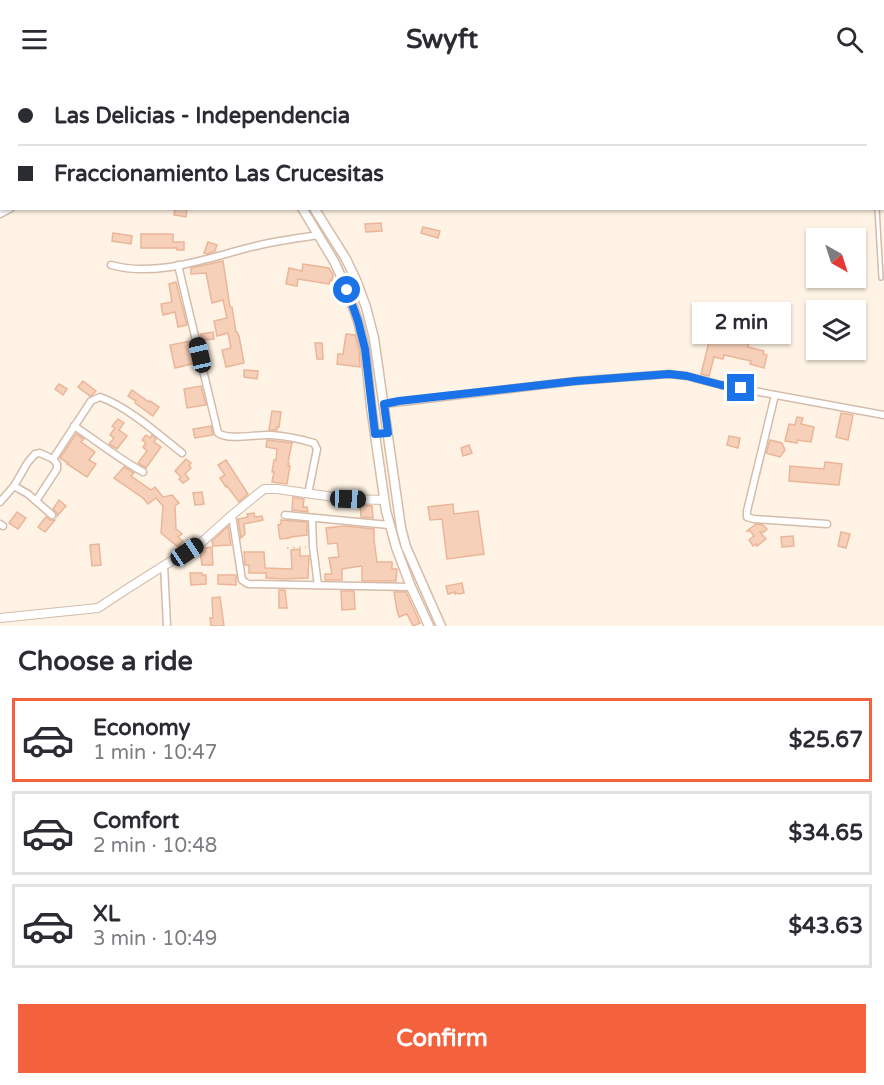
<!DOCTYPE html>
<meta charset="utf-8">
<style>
body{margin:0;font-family:"Varela Round",sans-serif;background:#f2f2f3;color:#2b2b33;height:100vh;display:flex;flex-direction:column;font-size:22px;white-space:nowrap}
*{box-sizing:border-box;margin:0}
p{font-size:20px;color:#7c7c81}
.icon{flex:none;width:33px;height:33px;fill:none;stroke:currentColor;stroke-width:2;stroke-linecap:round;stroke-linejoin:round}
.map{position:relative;height:548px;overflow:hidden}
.side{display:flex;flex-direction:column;background:#fff;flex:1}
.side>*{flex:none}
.banner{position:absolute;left:0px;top:0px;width:885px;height:132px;box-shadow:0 2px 4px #0004;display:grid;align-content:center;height:132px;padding:0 18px;background:#fff}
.needle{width:39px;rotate:141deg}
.fabs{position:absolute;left:806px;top:150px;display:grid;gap:12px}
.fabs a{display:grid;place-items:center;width:60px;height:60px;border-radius:0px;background:#fff;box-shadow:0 2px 4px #0004;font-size:30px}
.end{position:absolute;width:27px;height:27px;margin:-14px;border:8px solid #1a73e8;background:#fff;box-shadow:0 0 0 3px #fff}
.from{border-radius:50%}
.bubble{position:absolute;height:42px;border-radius:0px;background:#fff;box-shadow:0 2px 4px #0004;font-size:20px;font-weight:700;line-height:42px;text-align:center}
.car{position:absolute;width:18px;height:36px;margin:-18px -9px;border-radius:8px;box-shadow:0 0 4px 2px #0007;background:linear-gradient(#222 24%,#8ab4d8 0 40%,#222 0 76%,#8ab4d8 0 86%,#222 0)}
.banner b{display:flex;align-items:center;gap:21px;height:57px;font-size:22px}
.banner b+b{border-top:2px solid #e1e1e2}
.banner i{width:15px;height:15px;background:#2b2b33}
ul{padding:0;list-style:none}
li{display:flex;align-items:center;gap:18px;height:84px;margin:0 12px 9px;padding:0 6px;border:3px solid #e1e1e2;border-radius:0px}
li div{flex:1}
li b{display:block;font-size:22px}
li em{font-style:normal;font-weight:700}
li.on{border-color:#f4613d}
li>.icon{width:54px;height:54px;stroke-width:1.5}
h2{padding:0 18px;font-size:27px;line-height:72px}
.action{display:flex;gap:12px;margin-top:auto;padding:12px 18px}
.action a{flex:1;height:69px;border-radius:0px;background:#f4613d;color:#fff;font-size:24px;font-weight:700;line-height:69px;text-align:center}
header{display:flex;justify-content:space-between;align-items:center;height:78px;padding:0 18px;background:#fff;font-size:27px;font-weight:700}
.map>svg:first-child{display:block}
</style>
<header><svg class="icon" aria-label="menu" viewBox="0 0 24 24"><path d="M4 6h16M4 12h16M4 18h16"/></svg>Swyft<svg class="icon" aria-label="search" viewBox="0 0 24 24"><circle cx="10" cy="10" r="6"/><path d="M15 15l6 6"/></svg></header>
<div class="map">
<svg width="884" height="548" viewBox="0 0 884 548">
<rect width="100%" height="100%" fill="#fef3e4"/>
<g fill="#f7d0b9" stroke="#ebb598" stroke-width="1.5">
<path d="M175,130H187L186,139L174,137Z"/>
<path d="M381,145L382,153L366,154L365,146Z"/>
<path d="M423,149L440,153L438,160L421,155Z"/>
<path d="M113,155L132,158L131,166L112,163Z"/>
<path d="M141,156H173V164H184V172H177V170H141Z"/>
<path d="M208,164L217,167L215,173L207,176L204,175Z"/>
<path d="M223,183L230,229H232L236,254H237L239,258L244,285L226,289L222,272L231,270L228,255L217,258L214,243L227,240L223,222L212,225L206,195L191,196V190Z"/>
<path d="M303,186L329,190L333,197L332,203L330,202L329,206L298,201L297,208L286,206L289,190L302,193Z"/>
<path d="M176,204L187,247L178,249L175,234L163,237L161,226L172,224L169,206Z"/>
<path d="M711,244L727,247L724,261L737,264L740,254L750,257L748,269L764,273L763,276L767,277L764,290L750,286L751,283L724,277L723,281L714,279L709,298L701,296L712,252H710Z"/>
<path d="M213,254L214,261L202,262L201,256Z"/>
<path d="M346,256L355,257L359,272L360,289L337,286L338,276H343Z"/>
<path d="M191,263L196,285L175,290L170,267Z"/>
<path d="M315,265H322L323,281H317Z"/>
<path d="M244,292L258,293L257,301L244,299Z"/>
<path d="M83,303L96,313L93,316L90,318L78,309Z"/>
<path d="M59,306L67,311L63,317L55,311Z"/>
<path d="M201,308L206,327L187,330L184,311Z"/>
<path d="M132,312L149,324L150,323L159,329L153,338L135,325L136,323L128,318Z"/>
<path d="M272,333L281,334L279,349H277V352H269Z"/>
<path d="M841,335L853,337L848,362L836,359Z"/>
<path d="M797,339L803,340L801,346L814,349L811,364L797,362V365L785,363L789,346L795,347Z"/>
<path d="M118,341L124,345L119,352L127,358L117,371L109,366L114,360L110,357L115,350L112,348Z"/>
<path d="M211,348L213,357L195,360L193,351Z"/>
<path d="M76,356L84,361L81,364L95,374L89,382L96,386L87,399L67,386L68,385L60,380Z"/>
<path d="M146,357L150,360L152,357L156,361L154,364L161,369L146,390L138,385L147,373L143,369L146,365L142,362Z"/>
<path d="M729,358L740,360L738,370L727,367Z"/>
<path d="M267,362L292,365L288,384L289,385L288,388H290L287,406L272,404L274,394H272L274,382H276L277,371L266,369Z"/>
<path d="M770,362L782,365L785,372L780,379L766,375Z"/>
<path d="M469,367L472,375L463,378L461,370Z"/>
<path d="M186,381L191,385L189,387L191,390L185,396L189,401L183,405L179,401L181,399L175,393Z"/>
<path d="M226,382L248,416L239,424L227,408L226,409L220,400L225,397L218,387Z"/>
<path d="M825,384L842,386L839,407L789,403L790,388L824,391Z"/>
<path d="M124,389L134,395L131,398L151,412L155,409L163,419L172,417L179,425L175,428L176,451L182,456L178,459L183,463L178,469L161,455L163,428L156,420L148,426L143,420L114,400Z"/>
<path d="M202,414L204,426L195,427L193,415Z"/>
<path d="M293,419L304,421L303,429H307L308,434L292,432Z"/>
<path d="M59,422L66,428L57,438V435L53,431Z"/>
<path d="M453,426L454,436L478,433L484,476L447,481L442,441L430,442L428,429Z"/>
<path d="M360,427L372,428L373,440L361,439Z"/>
<path d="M17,434L26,440L18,451L9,445Z"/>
<path d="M254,435L255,439L262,438L263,442L244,446L245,456L241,460L238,441L248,439L247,436Z"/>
<path d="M46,439L50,442H55L45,454L38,449Z"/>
<path d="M281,442L307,444V457L290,459V460L280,461L278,447L281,446Z"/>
<path d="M756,446L763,447L767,451L764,454H760L766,461L757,468L756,466L753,468L749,462L754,458L750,453H747Z"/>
<path d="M228,448L231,467L213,468L212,463Z"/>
<path d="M345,448L374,451V462L377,484H392V491H397L396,503H362V489L361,488L342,491V502H325V496H332L329,480L339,479L337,465L328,466L326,450Z"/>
<path d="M841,454L850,456L846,470L838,468Z"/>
<path d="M793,458L794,468L782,469L781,459Z"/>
<path d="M99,466L101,487L92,488L90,467Z"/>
<path d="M212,469L213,487H202L200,472L203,470Z"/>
<path d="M300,471V478H309L308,500L284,501L266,500V495H249V487H245L244,474H264L265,490L292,491L291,472Z"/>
<path d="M190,495H202V497H206V506L191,507Z"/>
<path d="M218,497H236V507L218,506Z"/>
<path d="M462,505L464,515L459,516L458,515L455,516V514L448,516L446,508Z"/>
<path d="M279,512H285L287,530H279Z"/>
<path d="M341,513H354L355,531L342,532Z"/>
<path d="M394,514H406L420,545L413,548L407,536L399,539L397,532Z"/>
<path d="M220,519L224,548H211L210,540H213L212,520Z"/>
</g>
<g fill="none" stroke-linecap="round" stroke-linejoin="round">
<defs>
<path id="service" d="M877,130L881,200"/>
<g id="minor">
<path d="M0,136L11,130"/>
<path d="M111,187C159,200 209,179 256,168C276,163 298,160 319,157"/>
<path d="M178,187L218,355C230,363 255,356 271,357C286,358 300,361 314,365L317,371L308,416"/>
<path d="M775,317L747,433V439L754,441L827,446"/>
<path d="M384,326L576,303L669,296L687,298L721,307L884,337"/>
<path d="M74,348C97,363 119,381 143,394"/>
<path d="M53,381L91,323L100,319C128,329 158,356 182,375"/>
<path d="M14,408L28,416L52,437"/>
<path d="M0,424L14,408L28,384L35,376L40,375L53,381L57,386V391L36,423"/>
<path d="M232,437L242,502L248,506L411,509"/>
<path d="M285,437L389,447"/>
<path d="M312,440L313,469L318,507"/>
<path d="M0,446L3,448"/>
<path d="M164,487L167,548"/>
</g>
<path id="tertiary" d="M0,540L98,530L130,509L203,463L232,437L264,411H277L348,421L384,422"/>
<g id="secondary">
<path d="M236,0L237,2"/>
<path d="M250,0V2"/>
<path d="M302,130L335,185L347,212L358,243L365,271L371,329L386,433L396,469L411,509L429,548"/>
<path d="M314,130L346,181L356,202L366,229L374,260L401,450L406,469L441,548"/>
</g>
</defs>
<use href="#service" stroke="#d4bcab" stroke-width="6"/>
<use href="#minor" stroke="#d4bcab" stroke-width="9"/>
<use href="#tertiary" stroke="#d4bcab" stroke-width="10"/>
<use href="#secondary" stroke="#d7bca9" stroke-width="11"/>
<path stroke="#dcb39b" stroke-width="1.5" stroke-dasharray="1.5 4.5" stroke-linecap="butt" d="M287,470L306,469"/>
<use href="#service" stroke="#fff" stroke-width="3"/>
<use href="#minor" stroke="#fff" stroke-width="6"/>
<use href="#tertiary" stroke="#fff" stroke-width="8"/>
<use href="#secondary" stroke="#fff" stroke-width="8"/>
</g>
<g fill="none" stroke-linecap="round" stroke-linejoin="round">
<path stroke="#1a73e8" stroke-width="8" d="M347,212L358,243L365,271L375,356L388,355L384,326L399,323L576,303L669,296L687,298L721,307L741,310"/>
</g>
</svg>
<div class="fabs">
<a><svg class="needle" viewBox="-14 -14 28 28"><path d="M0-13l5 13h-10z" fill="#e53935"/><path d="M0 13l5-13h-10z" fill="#7c7c81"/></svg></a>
<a><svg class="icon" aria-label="layers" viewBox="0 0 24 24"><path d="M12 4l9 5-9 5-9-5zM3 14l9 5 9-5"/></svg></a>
</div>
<i class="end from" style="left:347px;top:212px"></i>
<i class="end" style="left:741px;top:310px"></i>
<div class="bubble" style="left:692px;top:224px;width:99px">2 min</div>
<i class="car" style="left:200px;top:277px;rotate:347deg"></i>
<i class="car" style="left:348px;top:421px;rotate:92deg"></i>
<i class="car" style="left:187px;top:474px;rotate:56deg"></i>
<div class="banner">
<b><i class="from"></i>Las Delicias - Independencia</b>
<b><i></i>Fraccionamiento Las Crucesitas</b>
</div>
</div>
<section class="side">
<h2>Choose a ride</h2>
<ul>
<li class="on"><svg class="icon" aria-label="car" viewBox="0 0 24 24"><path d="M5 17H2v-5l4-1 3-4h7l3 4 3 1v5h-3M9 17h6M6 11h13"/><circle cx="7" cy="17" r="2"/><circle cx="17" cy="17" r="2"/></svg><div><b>Economy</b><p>1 min · 10:47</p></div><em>$25.67</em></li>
<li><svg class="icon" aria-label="car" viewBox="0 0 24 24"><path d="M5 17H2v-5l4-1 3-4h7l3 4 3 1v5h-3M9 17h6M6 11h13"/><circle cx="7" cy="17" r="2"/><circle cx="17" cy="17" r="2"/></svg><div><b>Comfort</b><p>2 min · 10:48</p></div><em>$34.65</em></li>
<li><svg class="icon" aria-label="car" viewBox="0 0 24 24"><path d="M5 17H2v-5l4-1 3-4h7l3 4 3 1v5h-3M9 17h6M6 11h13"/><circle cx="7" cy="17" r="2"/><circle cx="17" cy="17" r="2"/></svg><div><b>XL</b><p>3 min · 10:49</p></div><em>$43.63</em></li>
</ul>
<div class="action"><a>Confirm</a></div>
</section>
